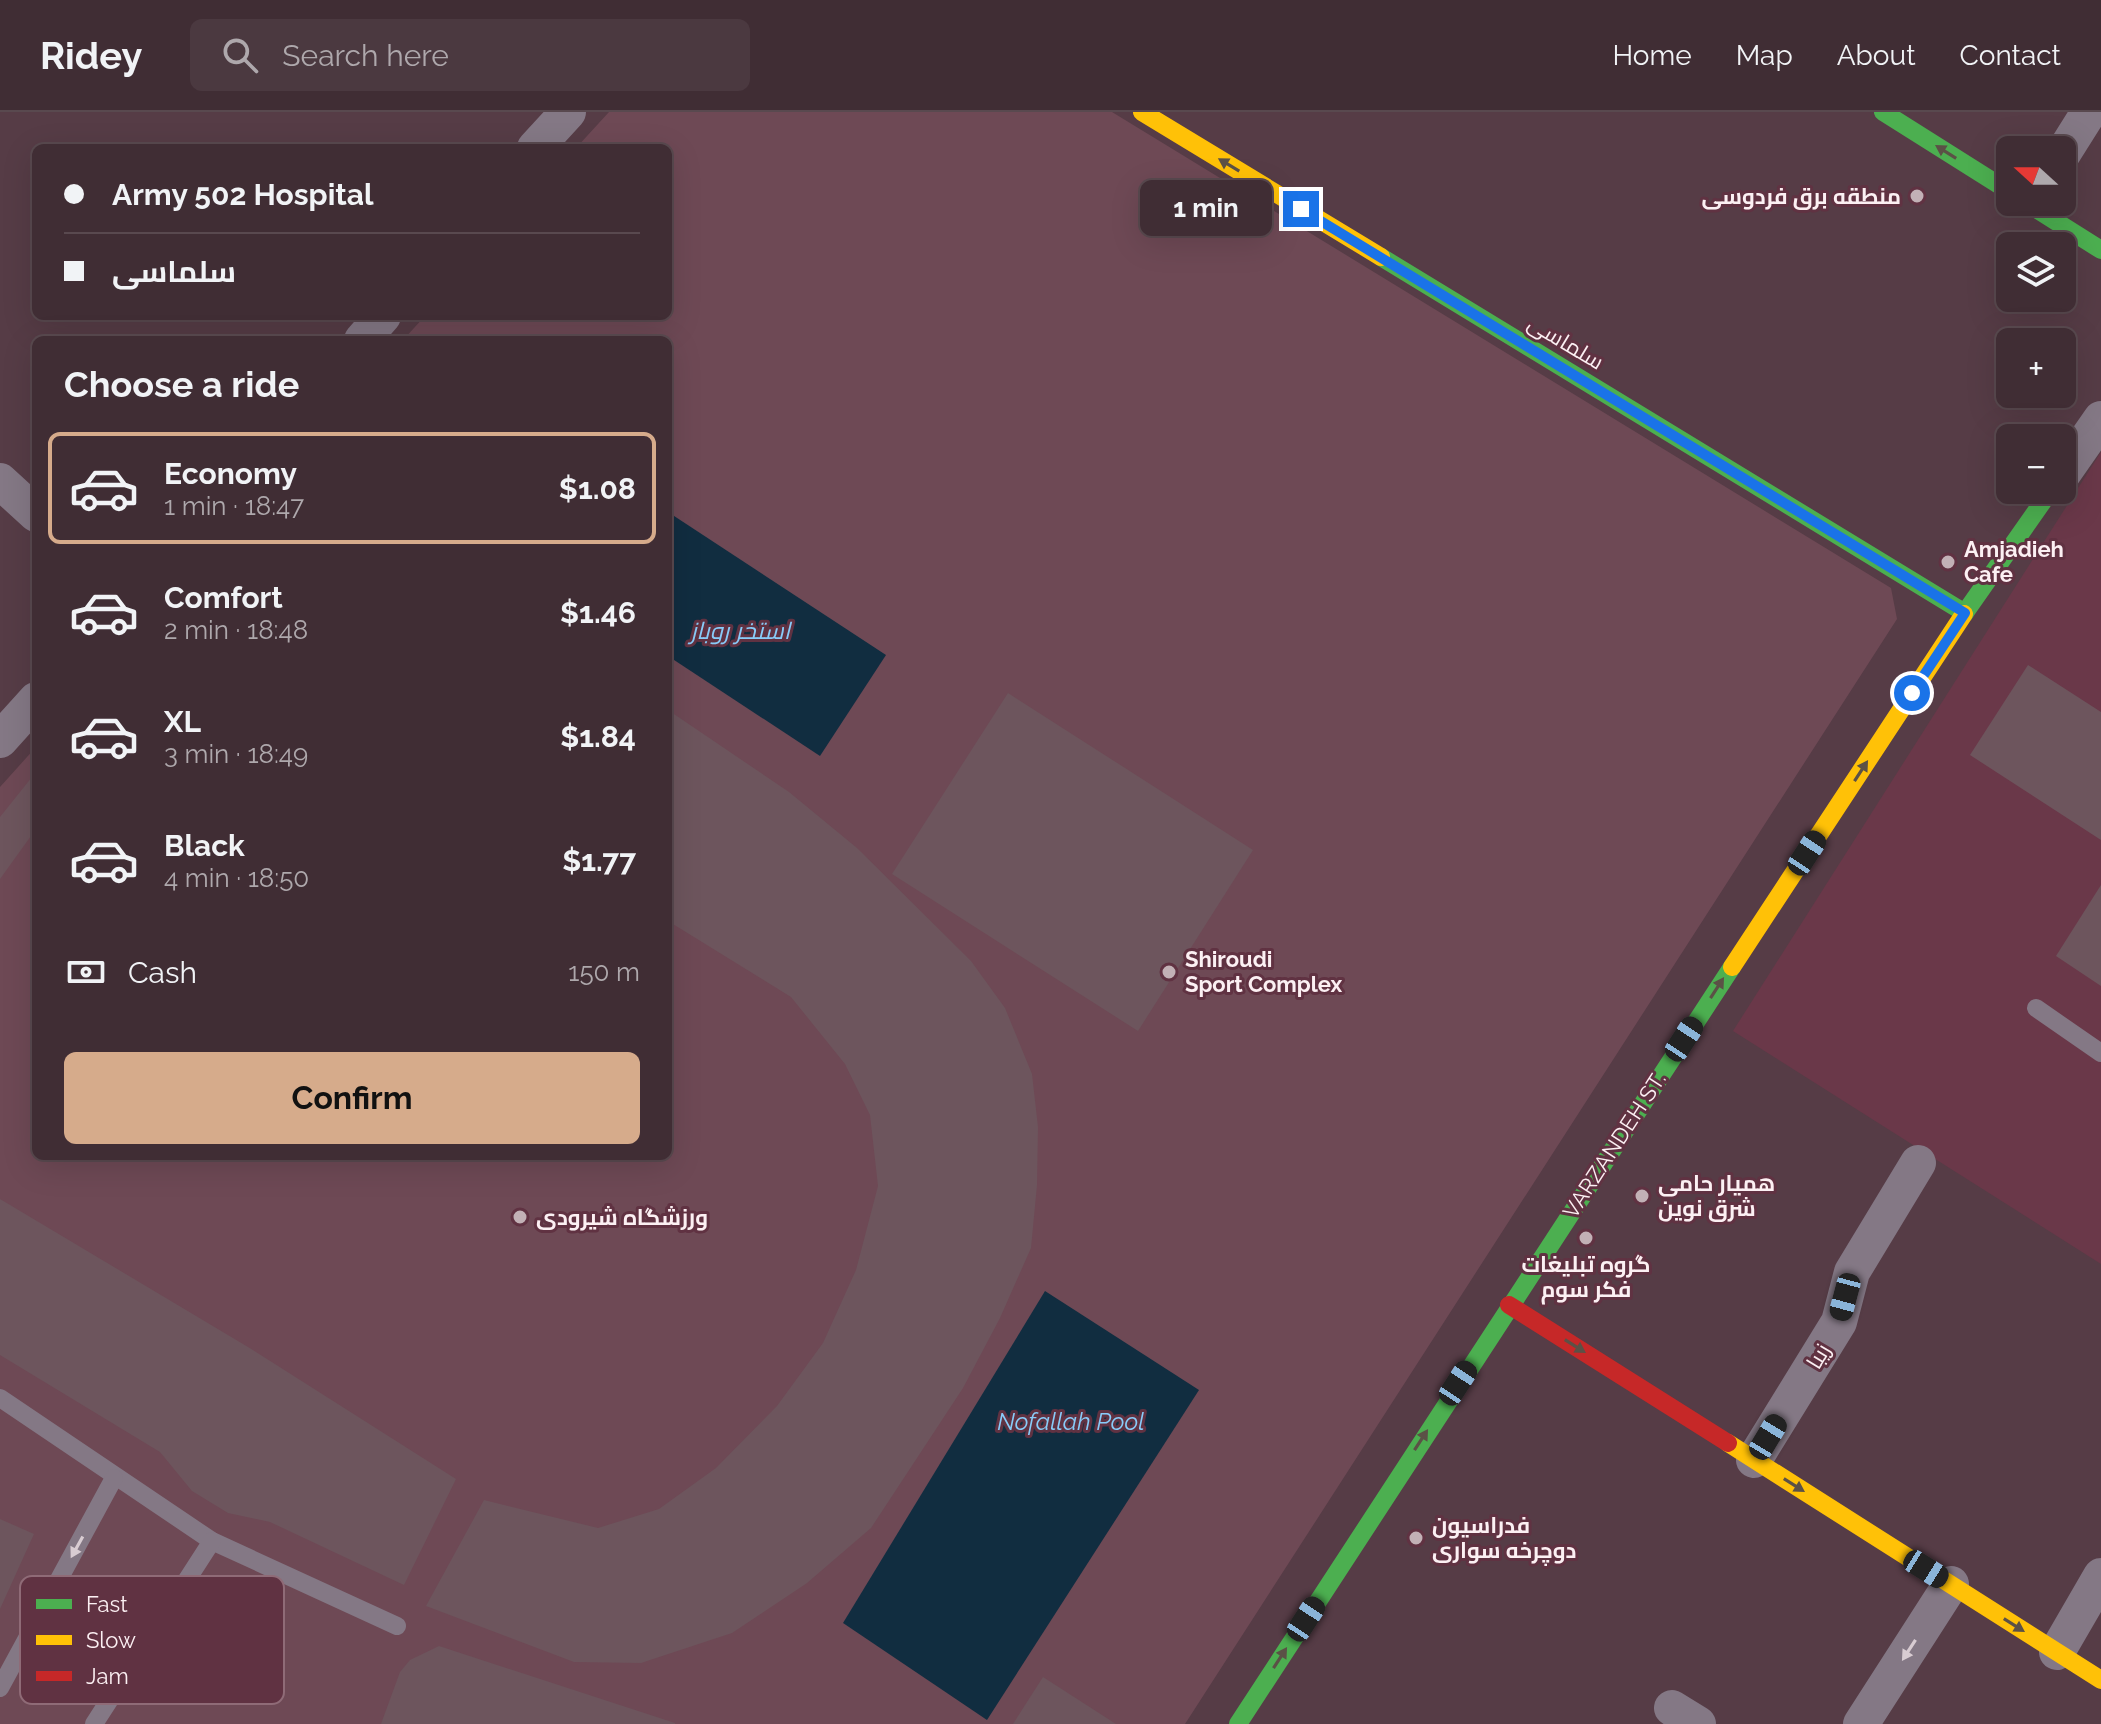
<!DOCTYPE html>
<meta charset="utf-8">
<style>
body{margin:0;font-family:Raleway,Cairo,sans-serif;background:#4b3940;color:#f1f3f6;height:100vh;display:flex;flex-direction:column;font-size:30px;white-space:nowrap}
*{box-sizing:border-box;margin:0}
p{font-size:26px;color:#aea8ac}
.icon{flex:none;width:44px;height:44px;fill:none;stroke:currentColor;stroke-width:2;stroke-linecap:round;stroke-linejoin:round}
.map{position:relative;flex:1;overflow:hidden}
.details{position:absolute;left:32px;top:224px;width:640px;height:824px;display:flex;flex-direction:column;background:#402d34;border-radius:12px;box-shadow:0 8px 32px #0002,0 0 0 2px #59494f}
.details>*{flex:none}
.guide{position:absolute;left:32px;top:32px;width:640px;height:176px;border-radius:12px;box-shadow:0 8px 32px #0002,0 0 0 2px #59494f;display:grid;align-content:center;height:176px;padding:0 32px;background:#402d34}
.needle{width:52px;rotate:291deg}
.fabs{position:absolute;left:1996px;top:24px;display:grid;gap:16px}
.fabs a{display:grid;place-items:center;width:80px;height:80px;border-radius:12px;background:#402d34;box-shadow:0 8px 32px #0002,0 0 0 2px #59494f;font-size:40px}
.end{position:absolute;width:36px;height:36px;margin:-18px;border:10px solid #1a73e8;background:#fff;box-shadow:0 0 0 4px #fff}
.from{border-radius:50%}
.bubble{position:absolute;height:56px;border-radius:12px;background:#402d34;box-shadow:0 8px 32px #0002,0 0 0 2px #59494f;font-size:26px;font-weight:700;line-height:56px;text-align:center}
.car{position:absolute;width:24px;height:48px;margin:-24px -12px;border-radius:10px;box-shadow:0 0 6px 2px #0007;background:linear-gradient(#222 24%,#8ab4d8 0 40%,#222 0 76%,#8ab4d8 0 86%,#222 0)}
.guide b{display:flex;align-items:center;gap:28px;height:76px;font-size:30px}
.guide b+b{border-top:2px solid #59494f}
.guide i{width:20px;height:20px;background:#f1f3f6}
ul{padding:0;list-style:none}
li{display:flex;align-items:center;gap:24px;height:112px;margin:0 16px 12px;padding:0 16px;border:4px solid transparent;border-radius:12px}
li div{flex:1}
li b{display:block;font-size:30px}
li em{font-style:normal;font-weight:700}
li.current{border-color:#d6ab8b}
li>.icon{width:72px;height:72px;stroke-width:1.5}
h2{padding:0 32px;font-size:36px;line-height:96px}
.pay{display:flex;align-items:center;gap:20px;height:88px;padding:0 32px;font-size:30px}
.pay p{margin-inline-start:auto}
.button{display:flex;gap:16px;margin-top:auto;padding:16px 32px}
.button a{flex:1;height:92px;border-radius:12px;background:#d6ab8b;color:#111;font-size:32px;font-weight:700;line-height:92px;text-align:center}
header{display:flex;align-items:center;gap:48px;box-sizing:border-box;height:112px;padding:0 40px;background:#402d34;border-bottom:2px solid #59494f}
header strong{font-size:38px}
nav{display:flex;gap:44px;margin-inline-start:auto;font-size:28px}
.search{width:560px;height:72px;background:#4b3940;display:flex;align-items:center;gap:20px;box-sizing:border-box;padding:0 28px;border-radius:12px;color:#aea8ac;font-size:30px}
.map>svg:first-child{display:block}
</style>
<header>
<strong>Ridey</strong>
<div class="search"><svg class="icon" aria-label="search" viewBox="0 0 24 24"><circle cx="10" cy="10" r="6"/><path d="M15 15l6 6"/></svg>Search here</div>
<nav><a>Home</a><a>Map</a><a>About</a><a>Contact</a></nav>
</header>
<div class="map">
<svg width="2101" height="1612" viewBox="0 0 2101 1612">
<rect width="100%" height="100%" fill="#563c46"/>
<path fill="#6a3849" d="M2101,340V1152L1733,919Z"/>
<path fill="#6e4955" d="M609,0H1112L1891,476L1897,507L1185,1612H0V675L36,635V1044H668V228H403L425,204H668V36H576Z"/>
<g fill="#112d40">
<path d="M668,400L886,543L820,644L668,544Z"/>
<path d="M1045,1179L1199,1278L987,1608L843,1511Z"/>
</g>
<g fill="#6d555d">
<path d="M2028,553L2101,600V728L1970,643Z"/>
<path d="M1008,581L1253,738L1138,919L892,762Z"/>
<path d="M668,598L789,680L857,736L971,849L1005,896L1032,962L1038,1015L1037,1073L1031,1136L1000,1206L963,1276L871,1416L807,1471L732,1521L641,1551L574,1550L426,1494L484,1388L598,1416L659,1397L716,1356L777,1294L823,1231L856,1158L878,1074L870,1003L845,952L791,885L668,809Z"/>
<path d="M36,660V717L0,767V705Z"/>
<path d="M2101,773V874L2056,844Z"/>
<path d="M0,1087L248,1235L456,1367L404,1473L270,1410L228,1401L192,1379L160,1340L0,1243Z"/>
<path d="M0,1407L34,1422L0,1497Z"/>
<path d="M439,1534L675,1611V1612H381L400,1560L410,1548Z"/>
<path d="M1043,1565L1116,1612H1013Z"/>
</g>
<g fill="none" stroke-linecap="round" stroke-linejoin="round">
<g stroke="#847885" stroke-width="18">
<path d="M2036,896L2101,941"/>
<path d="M0,1286L212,1429L397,1514"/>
<path d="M0,1576L114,1366"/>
<path d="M94,1612L212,1429"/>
</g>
<g stroke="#847885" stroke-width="36">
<path d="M535,36L568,0"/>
<path d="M2062,43L2089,0"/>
<path d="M362,228L383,204"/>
<path d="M2062,363L2101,307"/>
<path d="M0,369L36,402"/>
<path d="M0,628L36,588"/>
<path d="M1754,1348L1839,1210L1852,1160L1918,1051"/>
<path d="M2057,1540L2101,1464"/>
<path d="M1672,1596L1698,1612"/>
<path d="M1861,1612L1951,1472"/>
</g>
<g stroke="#4caf50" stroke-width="18">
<path d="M1883,0L2010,80"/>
<path d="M2025,90L2101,138"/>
<path d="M1381,145L1965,501"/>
<path d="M1964,502L2051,378"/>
<path d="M1238,1612L1732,855"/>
</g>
<g stroke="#ffc107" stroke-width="18">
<path d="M1142,0L1381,145"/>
<path d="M1732,855L1964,502"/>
<path d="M1728,1331L2101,1568"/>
</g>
<path stroke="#c62828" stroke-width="18" d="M1509,1193L1728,1331"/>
</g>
<defs><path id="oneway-solid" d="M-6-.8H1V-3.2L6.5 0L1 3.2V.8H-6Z" transform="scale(2)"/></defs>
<g fill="#5b5146">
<use href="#oneway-solid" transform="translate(1946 40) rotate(-148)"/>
<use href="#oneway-solid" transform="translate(1229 53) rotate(-149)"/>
<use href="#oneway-solid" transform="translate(1861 659) rotate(-57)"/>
<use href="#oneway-solid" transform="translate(1717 876) rotate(-57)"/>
<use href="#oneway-solid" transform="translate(1575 1234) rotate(32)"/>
<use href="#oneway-solid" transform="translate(1421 1328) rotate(-57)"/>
<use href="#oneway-solid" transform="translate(1794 1373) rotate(32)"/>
<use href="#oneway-solid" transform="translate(2014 1513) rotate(32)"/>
<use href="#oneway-solid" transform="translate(1280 1546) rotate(-57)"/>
</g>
<g fill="#d8ccd2">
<use href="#oneway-solid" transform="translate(77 1435) rotate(119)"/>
<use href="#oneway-solid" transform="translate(1909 1538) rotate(123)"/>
</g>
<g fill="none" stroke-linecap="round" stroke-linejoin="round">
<path stroke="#1a73e8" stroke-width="10" d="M1301,97L1965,501L1912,581"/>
</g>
<g fill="#c2b1b6" stroke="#603242" stroke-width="3">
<circle cx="1917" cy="84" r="8"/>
<circle cx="1948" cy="450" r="8"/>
<circle cx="1169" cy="860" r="8"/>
<circle cx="1642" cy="1084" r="8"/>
<circle cx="520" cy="1105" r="8"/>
<circle cx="1586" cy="1126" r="8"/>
<circle cx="1416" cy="1426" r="8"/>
</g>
<g text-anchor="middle" stroke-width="6" stroke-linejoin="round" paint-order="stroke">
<g font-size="22" font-weight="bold" fill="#fcf0f3" stroke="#603242" text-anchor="start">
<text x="1901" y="92" text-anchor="end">منطقه برق فردوسی</text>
<text x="1964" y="445">Amjadieh<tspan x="1964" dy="25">Cafe</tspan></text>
<text x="1185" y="855">Shiroudi<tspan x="1185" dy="25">Sport Complex</tspan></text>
<text x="1658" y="1079">همیار حامی<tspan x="1658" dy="25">شرق نوین</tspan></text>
<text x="536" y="1113">ورزشگاه شیرودی</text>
<text x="1586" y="1160" text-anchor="middle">گروه تبلیغات<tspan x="1586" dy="25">فکر سوم</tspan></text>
<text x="1432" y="1421">فدراسیون<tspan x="1432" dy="25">دوچرخه سواری</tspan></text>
</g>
<g font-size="22" fill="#fcf0f3" stroke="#603242">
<text transform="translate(1566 230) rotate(31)" y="8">سلماسی</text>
<text transform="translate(1614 1033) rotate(-57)" y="8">VARZANDEH ST.</text>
<text transform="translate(1818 1244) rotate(-59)" y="8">زیبا</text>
</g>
<g font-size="24" font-style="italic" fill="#88ccf9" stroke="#603242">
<text x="740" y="527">استخر روباز</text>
<text x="1071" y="1318">Nofallah Pool</text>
</g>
</g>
<rect x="20" y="1464" width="264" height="128" rx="12" fill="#603242" stroke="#8f6b77" stroke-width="2"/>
<rect x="36" y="1487" width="36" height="10" fill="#4caf50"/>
<rect x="36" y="1523" width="36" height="10" fill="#ffc107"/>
<rect x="36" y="1559" width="36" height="10" fill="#c62828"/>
<g font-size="22" fill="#fcf0f3">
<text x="86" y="1500">Fast</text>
<text x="86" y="1536">Slow</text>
<text x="86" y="1572">Jam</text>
</g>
</svg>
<div class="fabs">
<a><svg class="needle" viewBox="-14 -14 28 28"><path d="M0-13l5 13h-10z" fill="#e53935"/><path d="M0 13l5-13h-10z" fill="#aea8ac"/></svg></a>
<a><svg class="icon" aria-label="layers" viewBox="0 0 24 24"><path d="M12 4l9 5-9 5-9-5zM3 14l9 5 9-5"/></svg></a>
<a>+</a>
<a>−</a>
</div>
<i class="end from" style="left:1912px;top:581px"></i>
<i class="end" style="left:1301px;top:97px"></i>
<div class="bubble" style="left:1140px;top:68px;width:132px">1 min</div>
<i class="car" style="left:1807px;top:741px;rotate:33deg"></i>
<i class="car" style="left:1684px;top:927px;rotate:33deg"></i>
<i class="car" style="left:1845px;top:1185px;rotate:195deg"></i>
<i class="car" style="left:1458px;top:1271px;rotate:33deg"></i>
<i class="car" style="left:1768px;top:1325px;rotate:31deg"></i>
<i class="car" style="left:1926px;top:1457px;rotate:122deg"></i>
<i class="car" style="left:1306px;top:1507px;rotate:33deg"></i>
<div class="guide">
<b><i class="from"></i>Army 502 Hospital</b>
<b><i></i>سلماسی</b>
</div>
<section class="details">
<h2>Choose a ride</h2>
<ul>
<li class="current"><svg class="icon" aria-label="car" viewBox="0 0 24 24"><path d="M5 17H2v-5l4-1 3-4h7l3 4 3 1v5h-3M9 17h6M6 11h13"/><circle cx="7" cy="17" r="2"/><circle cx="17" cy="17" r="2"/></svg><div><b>Economy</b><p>1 min · 18:47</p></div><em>$1.08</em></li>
<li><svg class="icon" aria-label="car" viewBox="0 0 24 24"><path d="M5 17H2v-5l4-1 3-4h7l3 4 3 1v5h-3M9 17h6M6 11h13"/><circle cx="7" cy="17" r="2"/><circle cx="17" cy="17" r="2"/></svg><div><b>Comfort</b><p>2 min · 18:48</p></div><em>$1.46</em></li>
<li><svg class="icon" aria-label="car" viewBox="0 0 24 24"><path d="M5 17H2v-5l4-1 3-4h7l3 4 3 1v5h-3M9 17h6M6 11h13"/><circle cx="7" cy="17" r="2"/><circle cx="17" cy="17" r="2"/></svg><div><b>XL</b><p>3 min · 18:49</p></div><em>$1.84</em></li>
<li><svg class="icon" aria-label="car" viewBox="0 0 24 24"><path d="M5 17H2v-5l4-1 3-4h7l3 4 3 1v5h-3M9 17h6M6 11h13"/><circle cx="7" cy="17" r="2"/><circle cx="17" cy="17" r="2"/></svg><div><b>Black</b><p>4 min · 18:50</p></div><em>$1.77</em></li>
</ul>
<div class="pay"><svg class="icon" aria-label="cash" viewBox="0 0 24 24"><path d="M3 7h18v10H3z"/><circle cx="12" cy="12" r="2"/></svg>Cash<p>150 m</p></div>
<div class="button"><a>Confirm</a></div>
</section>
</div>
